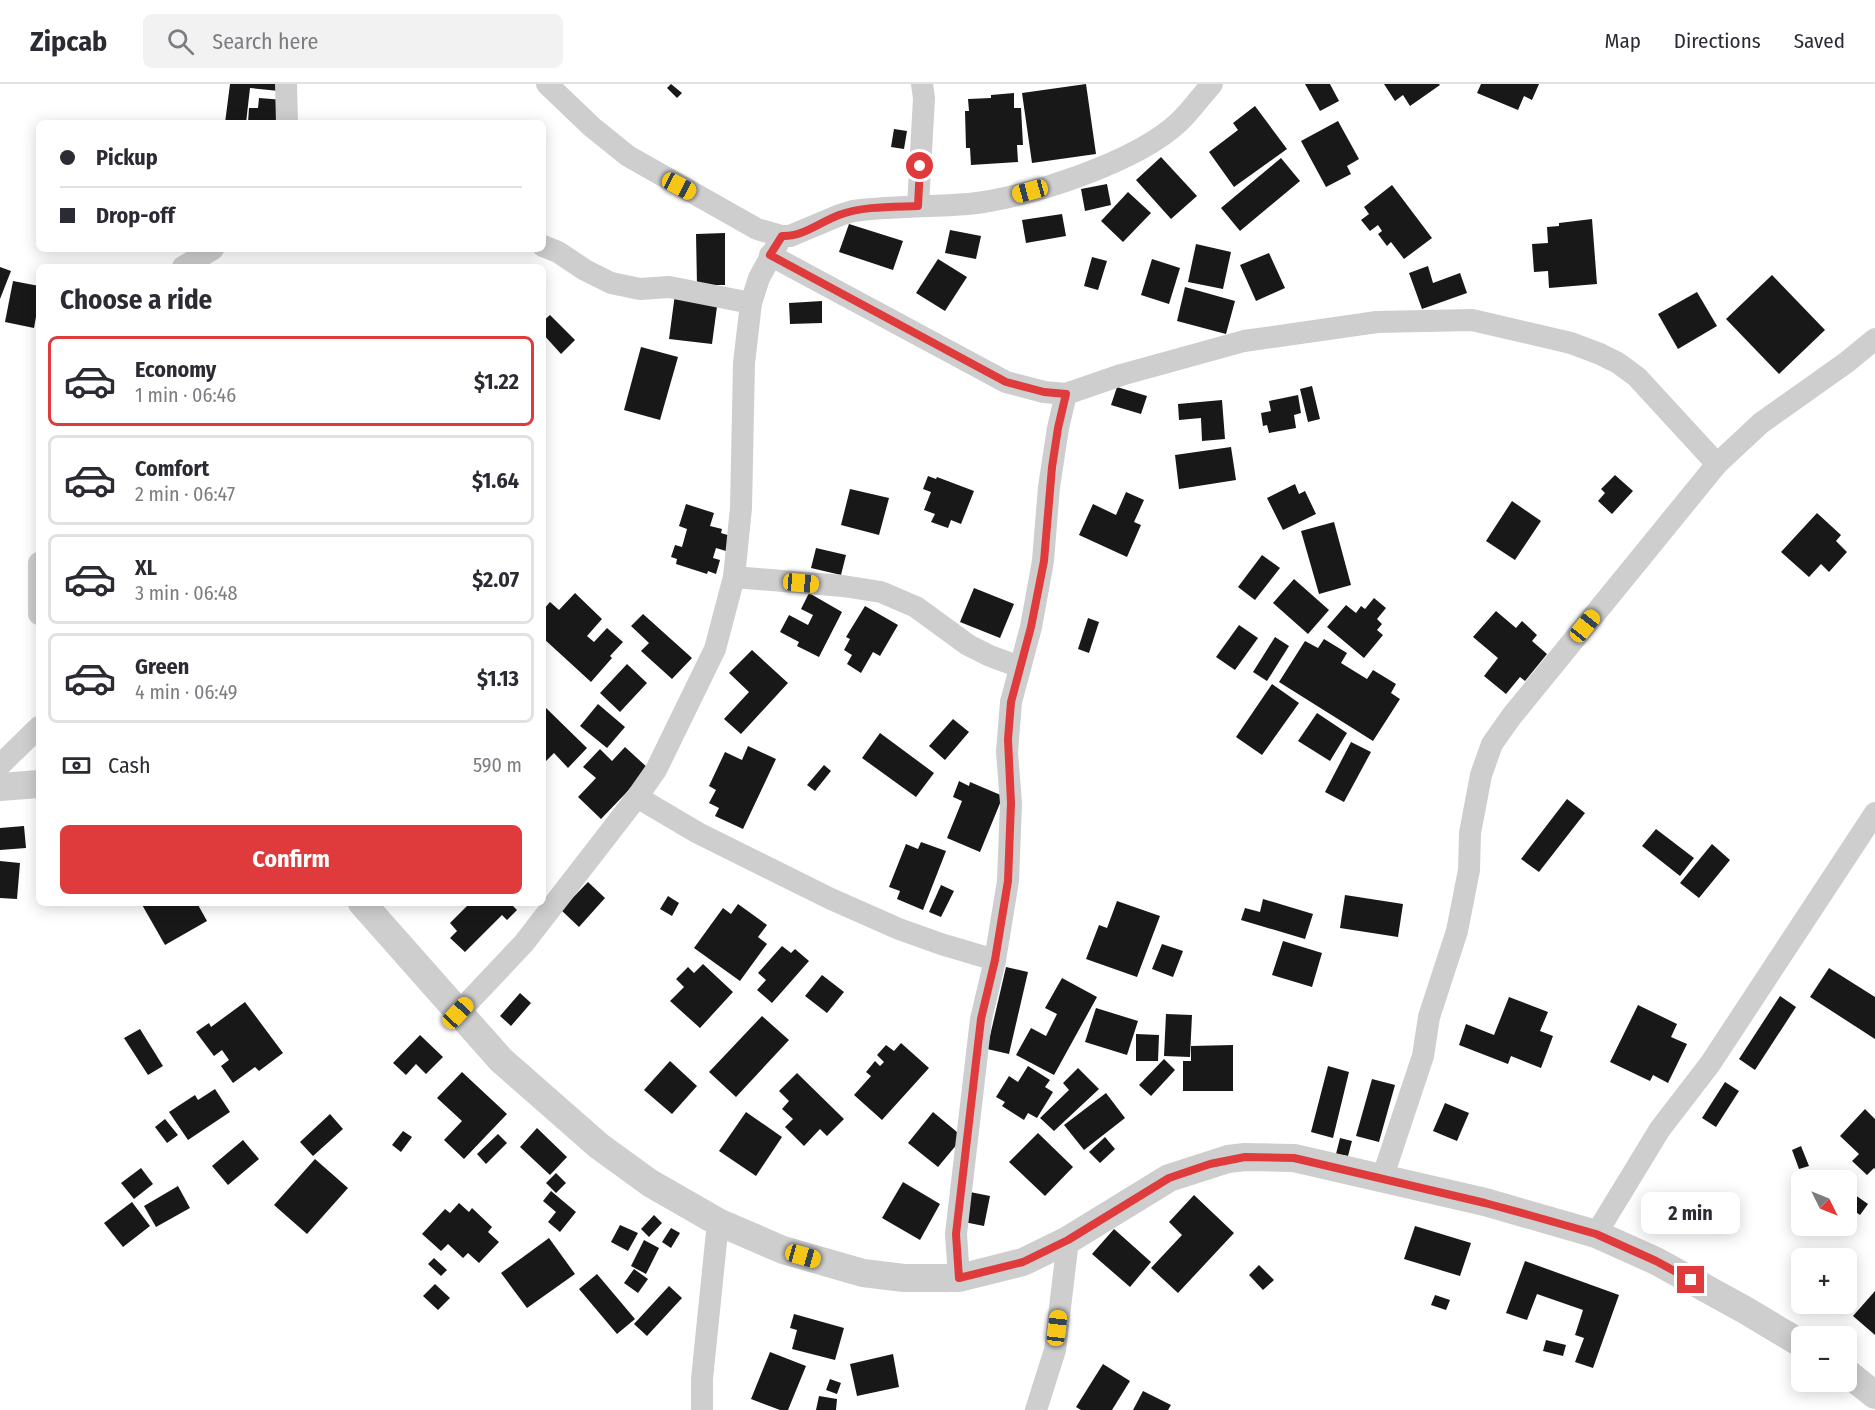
<!DOCTYPE html>
<meta charset="utf-8">
<style>
body{margin:0;font-family:"Fira Sans Condensed",sans-serif;background:#f2f2f3;color:#2b2b33;height:100vh;display:flex;flex-direction:column;font-size:22px;white-space:nowrap}
*{box-sizing:border-box;margin:0}
p{font-size:20px;color:#7c7c81}
.icon{flex:none;width:33px;height:33px;fill:none;stroke:currentColor;stroke-width:2;stroke-linecap:round;stroke-linejoin:round}
.map{position:relative;flex:1;overflow:hidden}
.sheet{position:absolute;left:36px;top:180px;width:510px;height:642px;display:flex;flex-direction:column;background:#fff;border-radius:9px;box-shadow:0 3px 15px #0003}
.sheet>*{flex:none}
.banner{position:absolute;left:36px;top:36px;width:510px;height:132px;border-radius:9px;box-shadow:0 3px 15px #0003;display:grid;align-content:center;height:132px;padding:0 24px;background:#fff}
.needle{width:39px;rotate:133deg}
.buttons{position:absolute;left:1791px;top:1086px;display:grid;gap:12px}
.buttons a{display:grid;place-items:center;width:66px;height:66px;border-radius:9px;background:#fff;box-shadow:0 3px 15px #0003;font-size:30px}
.end{position:absolute;width:27px;height:27px;margin:-14px;border:8px solid #df3b3c;background:#fff;box-shadow:0 0 0 3px #fff}
.from{border-radius:50%}
.bubble{position:absolute;height:42px;border-radius:9px;background:#fff;box-shadow:0 3px 15px #0003;font-size:20px;font-weight:700;line-height:42px;text-align:center}
.car{position:absolute;width:18px;height:36px;margin:-18px -9px;border-radius:8px;box-shadow:0 0 4px 2px #0007;background:linear-gradient(#f5c518 24%,#345 0 40%,#f5c518 0 76%,#345 0 86%,#f5c518 0)}
.banner b{display:flex;align-items:center;gap:21px;height:57px;font-size:22px}
.banner b+b{border-top:2px solid #e1e1e2}
.banner i{width:15px;height:15px;background:#2b2b33}
ul{padding:0;list-style:none}
li{display:flex;align-items:center;gap:18px;height:90px;margin:0 12px 9px;padding:0 12px;border:3px solid #e1e1e2;border-radius:9px}
li div{flex:1}
li b{display:block;font-size:22px}
li em{font-style:normal;font-weight:700}
li.selected{border-color:#df3b3c}
li>.icon{width:54px;height:54px;stroke-width:1.5}
h2{padding:0 24px;font-size:27px;line-height:72px}
.pay{display:flex;align-items:center;gap:15px;height:66px;padding:0 24px;font-size:22px}
.pay p{margin-inline-start:auto}
.cta{display:flex;gap:12px;margin-top:auto;padding:12px 24px}
.cta a{flex:1;height:69px;border-radius:9px;background:#df3b3c;color:#fff;font-size:24px;font-weight:700;line-height:69px;text-align:center}
header{display:flex;align-items:center;gap:36px;box-sizing:border-box;height:84px;padding:0 30px;background:#fff;border-bottom:2px solid #e1e1e2}
header strong{font-size:28px}
nav{display:flex;gap:33px;margin-inline-start:auto;font-size:21px}
.search{width:420px;height:54px;background:#f2f2f3;display:flex;align-items:center;gap:15px;box-sizing:border-box;padding:0 21px;border-radius:9px;color:#7c7c81;font-size:22px}
.map>svg:first-child{display:block}
</style>
<header>
<strong>Zipcab</strong>
<div class="search"><svg class="icon" aria-label="search" viewBox="0 0 24 24"><circle cx="10" cy="10" r="6"/><path d="M15 15l6 6"/></svg>Search here</div>
<nav><a>Map</a><a>Directions</a><a>Saved</a></nav>
</header>
<div class="map">
<svg width="1875" height="1326" viewBox="0 0 1875 1326">
<rect width="100%" height="100%" fill="#fff"/>
<g fill="#181818">
<path d="M230,0H280L279,7L250,4L246,39H225Z"/>
<path d="M671,0L682,9L677,14L667,4Z"/>
<path d="M1086,0L1096,70L1032,79L1022,9Z"/>
<path d="M1305,0H1330L1339,17L1320,27Z"/>
<path d="M1384,0H1439L1440,1L1410,22L1403,11L1395,17Z"/>
<path d="M1481,0H1539L1532,16L1524,12L1518,26L1477,9Z"/>
<path d="M1014,9V24H1021L1023,61H1017L1018,78L971,81L970,64H966L965,27H969L968,15L991,14V11Z"/>
<path d="M259,14L284,16L282,39H248L249,24H258Z"/>
<path d="M1255,22L1287,65L1234,103L1209,68L1238,46L1233,39Z"/>
<path d="M1338,37L1359,75L1347,82L1351,90L1326,103L1301,57Z"/>
<path d="M894,45L907,47L904,65L891,63Z"/>
<path d="M1161,73L1197,112L1171,135L1136,96Z"/>
<path d="M1281,74L1300,97L1240,147L1221,124Z"/>
<path d="M1107,100L1111,121L1085,127L1081,105Z"/>
<path d="M1392,101L1432,154L1404,175L1391,158L1387,162L1378,150L1382,147L1378,141L1370,147L1361,136L1369,130L1364,123Z"/>
<path d="M1128,108L1151,129L1123,158L1101,137Z"/>
<path d="M1062,130L1066,152L1026,159L1022,136Z"/>
<path d="M1592,135L1597,200L1549,204L1548,187L1534,188L1532,160L1548,159L1547,143L1559,142V139Z"/>
<path d="M849,140L903,157L893,186L839,168Z"/>
<path d="M950,146L981,152L976,175L945,169Z"/>
<path d="M725,149V201H697L696,150Z"/>
<path d="M1196,160L1231,168L1223,205L1188,198Z"/>
<path d="M1269,169L1285,204L1256,217L1240,181Z"/>
<path d="M1092,173L1107,177L1098,206L1084,202Z"/>
<path d="M938,175L967,193L945,227L916,209Z"/>
<path d="M1152,175L1180,184L1169,220L1141,211Z"/>
<path d="M1428,182L1433,199L1460,189L1467,209L1422,225L1409,189Z"/>
<path d="M0,183L11,187L0,215Z"/>
<path d="M1772,191L1825,246L1779,290L1726,235Z"/>
<path d="M13,197L39,202V216L34,244L5,238Z"/>
<path d="M1185,203L1235,217L1226,250L1177,237Z"/>
<path d="M1697,208L1717,242L1678,265L1658,230Z"/>
<path d="M675,210L718,215L712,260L669,255Z"/>
<path d="M822,217V239L790,240L789,219Z"/>
<path d="M550,231L575,256L561,270L543,250V237Z"/>
<path d="M641,263L678,273L660,336L624,326Z"/>
<path d="M1312,302L1320,335L1308,338L1300,305Z"/>
<path d="M1117,303L1147,312L1141,330L1111,321Z"/>
<path d="M1298,311L1301,329L1294,331L1296,344L1269,349L1267,341L1263,342L1261,329L1271,327L1269,317Z"/>
<path d="M1222,316L1225,355L1202,357L1201,334L1179,336L1178,320Z"/>
<path d="M1231,363L1236,396L1179,405L1175,371Z"/>
<path d="M1615,391L1633,407L1612,430L1598,417L1605,409L1601,405Z"/>
<path d="M928,392L936,395L937,393L974,407L961,440L951,436L948,444L931,438L935,430L924,426L931,408L923,405Z"/>
<path d="M1295,400L1299,410L1305,407L1316,430L1283,446L1267,414Z"/>
<path d="M850,405L889,414L879,451L841,441Z"/>
<path d="M1126,408L1144,416L1134,438L1141,441L1127,473L1079,451L1093,420L1116,431Z"/>
<path d="M1512,417L1541,437L1515,476L1486,457Z"/>
<path d="M686,420L714,429L710,442L722,445L721,449L731,452L726,467L716,464L713,474L720,476L716,490L708,487L707,490L676,480L677,475L671,473L675,461L682,463L687,445L679,442Z"/>
<path d="M1817,429L1841,451L1836,457L1847,468L1829,488L1821,480L1809,493L1781,468Z"/>
<path d="M1334,438L1351,501L1319,510L1301,447Z"/>
<path d="M816,464L846,471L841,491L811,484Z"/>
<path d="M1262,471L1280,484L1255,516L1238,503Z"/>
<path d="M1294,495L1329,526L1308,550L1273,519Z"/>
<path d="M974,504L1014,520L1000,554L960,538Z"/>
<path d="M575,509L602,535L587,552L594,558L607,544L623,558L610,572L612,574L591,598L543,554V526L550,518L559,526Z"/>
<path d="M809,509L842,528L819,573L797,562L799,558L780,548L789,531L808,541L813,531L801,525Z"/>
<path d="M1374,514L1386,524L1377,535L1382,540L1377,546L1383,551L1364,574L1327,543L1346,521L1356,529L1361,522L1365,525Z"/>
<path d="M865,522L898,541L880,572L873,568L861,589L847,580L852,571L844,566L850,555L846,553Z"/>
<path d="M1496,527L1516,544L1522,537L1537,551L1532,557L1547,570L1525,597L1520,593L1506,610L1484,592L1498,574L1473,553Z"/>
<path d="M643,530L692,574L672,595L641,567L649,559L631,542Z"/>
<path d="M1088,534L1099,538L1089,569L1078,565Z"/>
<path d="M1239,541L1258,554L1235,586L1216,573Z"/>
<path d="M1275,553L1289,562L1267,597L1253,588Z"/>
<path d="M1324,555L1347,569L1341,579L1367,595L1373,586L1396,600L1391,609L1400,615L1373,657L1279,598L1305,557L1318,564Z"/>
<path d="M752,566L788,599L741,650L724,635L749,608L729,589Z"/>
<path d="M627,580L647,599L620,628L600,609Z"/>
<path d="M1272,600L1299,619L1262,671L1236,653Z"/>
<path d="M598,620L625,643L607,664L580,642Z"/>
<path d="M545,623L587,664L568,684L554,669L543,680V625Z"/>
<path d="M1317,629L1347,649L1330,677L1298,657Z"/>
<path d="M953,635L969,648L945,676L929,662Z"/>
<path d="M880,649L934,689L916,713L862,674Z"/>
<path d="M1351,658L1371,668L1344,718L1325,708Z"/>
<path d="M748,662L776,675L743,745L715,732L719,724L709,719L716,706L709,702L725,668L742,676Z"/>
<path d="M625,663L649,685L601,735L578,713L596,694L583,683L600,665L612,677Z"/>
<path d="M824,681L831,687L815,707L807,701Z"/>
<path d="M959,697L969,702L970,698L1003,712L980,768L947,754L962,717L953,713Z"/>
<path d="M1567,715L1585,729L1539,788L1521,775Z"/>
<path d="M24,742L26,764L0,766V744Z"/>
<path d="M1656,745L1694,774L1680,792L1642,762Z"/>
<path d="M921,758L946,767L923,826L897,815L900,807L889,803L906,760L918,765Z"/>
<path d="M1712,760L1730,776L1699,814L1680,799Z"/>
<path d="M0,777L20,779L17,815L0,814Z"/>
<path d="M588,798L605,814L579,843L561,826Z"/>
<path d="M941,801L954,807L941,833L929,828Z"/>
<path d="M1345,811L1403,820L1398,853L1340,844Z"/>
<path d="M668,812L679,819L672,832L660,825Z"/>
<path d="M1263,815L1313,830L1305,855L1241,836L1245,824L1260,828Z"/>
<path d="M1117,817L1160,832L1137,893L1086,875L1099,841L1107,844Z"/>
<path d="M141,819H197L207,837L165,861Z"/>
<path d="M470,819H510L517,826L507,836L502,831L465,868L450,854L457,847L450,839Z"/>
<path d="M738,820L767,841L758,853L767,860L740,897L694,864L723,824L731,830Z"/>
<path d="M1283,857L1322,869L1312,903L1272,891Z"/>
<path d="M1162,860L1183,867L1173,893L1152,885Z"/>
<path d="M782,862L791,869L795,865L809,877L772,919L757,906L766,896L758,889Z"/>
<path d="M703,880L733,908L700,944L670,917L684,903L676,895L688,883L694,889Z"/>
<path d="M1006,883L1028,888L1009,970L987,965Z"/>
<path d="M1829,884L1875,913V955L1810,913Z"/>
<path d="M822,891L844,908L827,929L805,912Z"/>
<path d="M1062,894L1097,913L1054,991L1016,971L1031,944L1046,952L1057,930L1045,924Z"/>
<path d="M520,909L531,919L511,942L500,932Z"/>
<path d="M1780,912L1796,923L1755,986L1739,975Z"/>
<path d="M1509,913L1548,928L1540,947L1553,952L1541,984L1511,972L1508,980L1459,961L1466,940L1494,951Z"/>
<path d="M245,918L283,969L259,987L255,983L233,999L221,982L229,976L222,966L214,972L196,948L209,939L211,943Z"/>
<path d="M1638,921L1677,940L1671,953L1687,960L1668,999L1653,991L1650,997L1610,978Z"/>
<path d="M1096,924L1138,937L1127,971L1085,958Z"/>
<path d="M1166,930L1192,931L1190,973L1164,972Z"/>
<path d="M762,932L789,956L736,1013L709,988Z"/>
<path d="M140,945L163,982L148,991L124,954Z"/>
<path d="M1136,950L1159,951L1158,977H1136Z"/>
<path d="M420,951L443,973L426,990L416,980L406,991L393,979Z"/>
<path d="M901,959L929,984L882,1036L854,1011L871,992L866,988L875,977L880,982L884,978L877,971L886,961L894,967Z"/>
<path d="M1233,961V1007H1183V977H1191V962Z"/>
<path d="M1164,975L1175,986L1151,1012L1139,1001Z"/>
<path d="M670,977L697,1002L672,1030L644,1006Z"/>
<path d="M1028,982L1050,996L1045,1003L1053,1008L1037,1034L1028,1029L1024,1036L1002,1022L1005,1018L996,1013L1009,992L1018,998Z"/>
<path d="M1328,982L1349,988L1333,1054L1311,1048Z"/>
<path d="M1078,984L1099,1005L1054,1047L1040,1034L1069,1006L1063,999Z"/>
<path d="M462,988L507,1030L464,1075L444,1056L462,1037L437,1014Z"/>
<path d="M797,989L844,1035L827,1052L820,1045L804,1062L785,1043L793,1035L782,1025L789,1017L779,1007Z"/>
<path d="M1372,995L1395,1001L1379,1058L1356,1052Z"/>
<path d="M1725,998L1739,1007L1716,1043L1702,1034Z"/>
<path d="M215,1005L230,1028L188,1056L169,1028L195,1011L198,1016Z"/>
<path d="M1106,1009L1125,1034L1084,1066L1064,1041Z"/>
<path d="M1445,1019L1469,1029L1457,1057L1433,1047Z"/>
<path d="M1865,1025L1875,1035V1085L1874,1084L1867,1091L1852,1077L1859,1070L1840,1052Z"/>
<path d="M746,1028L782,1053L756,1092L719,1067Z"/>
<path d="M933,1028L963,1053L938,1083L908,1059Z"/>
<path d="M330,1030L343,1045L313,1072L300,1058Z"/>
<path d="M165,1035L178,1051L167,1059L155,1043Z"/>
<path d="M537,1044L567,1073L550,1091L520,1063Z"/>
<path d="M403,1047L412,1053L401,1068L392,1061Z"/>
<path d="M1038,1049L1073,1083L1045,1112L1009,1078Z"/>
<path d="M498,1050L507,1059L486,1080L477,1070Z"/>
<path d="M1105,1053L1115,1065L1100,1079L1089,1068Z"/>
<path d="M1340,1054L1352,1057L1348,1072L1336,1070Z"/>
<path d="M243,1056L259,1075L228,1101L212,1082Z"/>
<path d="M1801,1062L1809,1082L1799,1085L1792,1066Z"/>
<path d="M315,1075L348,1104L307,1150L274,1121Z"/>
<path d="M141,1084L153,1100L134,1115L121,1099Z"/>
<path d="M556,1089L566,1099L556,1109L546,1099Z"/>
<path d="M903,1098L940,1120L920,1156L882,1134Z"/>
<path d="M178,1102L190,1124L156,1143L144,1122Z"/>
<path d="M1848,1106L1868,1120L1860,1131L1846,1121V1109Z"/>
<path d="M551,1107L576,1128L560,1148L548,1138L556,1128L543,1117Z"/>
<path d="M970,1108L990,1112L984,1142L964,1138Z"/>
<path d="M1194,1111L1234,1149L1178,1209L1151,1184L1182,1151L1169,1138Z"/>
<path d="M132,1118L150,1142L123,1163L104,1139Z"/>
<path d="M459,1119L469,1128L472,1124L492,1143L488,1148L499,1158L479,1179L468,1169L463,1174L448,1160L441,1167L422,1150L445,1125L450,1129Z"/>
<path d="M654,1131L662,1139L649,1153L641,1145Z"/>
<path d="M620,1141L638,1149L628,1167L611,1158Z"/>
<path d="M1415,1142L1471,1159L1460,1192L1404,1175Z"/>
<path d="M671,1144L680,1149L671,1164L662,1158Z"/>
<path d="M1114,1145L1151,1178L1130,1203L1092,1170Z"/>
<path d="M549,1154L575,1190L527,1224L501,1189Z"/>
<path d="M644,1156L659,1164L646,1190L631,1182Z"/>
<path d="M434,1174L447,1186L441,1192L428,1180Z"/>
<path d="M1525,1177L1619,1211L1593,1284L1575,1278L1584,1254L1575,1251L1583,1226L1537,1210L1527,1236L1506,1229Z"/>
<path d="M1259,1181L1274,1196L1263,1206L1249,1191Z"/>
<path d="M634,1185L648,1195L638,1209L624,1199Z"/>
<path d="M597,1190L635,1235L617,1250L579,1205Z"/>
<path d="M435,1200L450,1214L438,1226L423,1212Z"/>
<path d="M669,1202L682,1214L647,1252L634,1240Z"/>
<path d="M1875,1207V1251L1853,1232Z"/>
<path d="M1435,1211L1450,1216L1446,1226L1431,1221Z"/>
<path d="M794,1230L844,1244L835,1276L792,1265L797,1246L790,1244Z"/>
<path d="M1546,1256L1566,1261L1563,1272L1543,1267Z"/>
<path d="M770,1268L806,1282L788,1326H780L751,1315Z"/>
<path d="M893,1270L899,1303L857,1312L850,1280Z"/>
<path d="M1103,1280L1130,1297L1112,1326H1081L1076,1323Z"/>
<path d="M830,1295L841,1299L837,1310L826,1306Z"/>
<path d="M1143,1307L1171,1321L1168,1326H1133Z"/>
<path d="M819,1312L837,1315L836,1326H816Z"/>
</g>
<g fill="none" stroke-linecap="round" stroke-linejoin="round">
<g stroke="#cecece" stroke-width="22">
<path d="M286,0L287,39"/>
<path d="M547,0L592,43L628,72L757,145L782,152H790L840,131L853,127C891,122 929,123 968,120C1025,115 1137,78 1179,38C1191,27 1201,12 1212,0"/>
<path d="M918,122L924,14L922,0"/>
<path d="M543,162L558,168L585,186L611,199L640,205L669,203L751,219"/>
<path d="M770,171L1006,298L1044,308L1066,310L1121,291L1244,257L1377,238L1472,236L1571,259L1600,270L1618,279L1637,293L1717,380"/>
<path d="M183,183L213,165"/>
<path d="M39,479V530"/>
<path d="M734,493L843,502L881,508L916,523L968,561L990,572L1020,583"/>
<path d="M0,681L39,643"/>
<path d="M637,713L698,749L831,815L899,845L941,860L995,876"/>
<path d="M458,929L524,859L637,713L656,686L715,565L734,493L741,424L744,279L751,219L759,194L782,152"/>
<path d="M1382,1095L1423,972L1429,933L1457,847L1469,786L1470,749L1481,691L1492,660L1511,633L1717,380L1761,339L1847,278L1875,255"/>
<path d="M1596,1150L1660,1045L1710,980L1875,729"/>
<path d="M959,1194L956,1150L981,935L995,876L1008,797L1011,719L1007,668L1011,618L1031,543L1043,477L1049,403L1058,344L1066,310"/>
<path d="M702,1326V1295L718,1138"/>
<path d="M1036,1326L1055,1266L1068,1156"/>
</g>
<g stroke="#cecece" stroke-width="28">
<path d="M0,703L39,700"/>
<path d="M362,819L501,976L599,1062L650,1099L718,1138L783,1166L863,1189L904,1194H959L1023,1178L1068,1156L1169,1094L1228,1075L1245,1073L1294,1074L1485,1118L1596,1150L1656,1177L1745,1226L1802,1260"/>
<path d="M1846,1288L1875,1311"/>
</g>
</g>
<g fill="none" stroke-linecap="round" stroke-linejoin="round">
<path stroke="#df3b3c" stroke-width="8" d="M920,82L918,122C892,123 863,122 839,131C820,138 803,153 782,152L770,171L1006,298L1044,308L1066,310L1058,344L1052,383L1044,477L1031,543L1011,618L1008,655L1011,719L1008,797L995,876L981,935L956,1150L959,1194L1023,1178L1068,1156L1169,1094L1210,1080L1245,1073L1294,1074L1485,1119L1529,1131L1596,1150L1656,1177L1691,1196"/>
</g>
</svg>
<div class="buttons">
<a><svg class="needle" viewBox="-14 -14 28 28"><path d="M0-13l5 13h-10z" fill="#e53935"/><path d="M0 13l5-13h-10z" fill="#7c7c81"/></svg></a>
<a>+</a>
<a>−</a>
</div>
<i class="end from" style="left:920px;top:82px"></i>
<i class="end" style="left:1691px;top:1196px"></i>
<div class="bubble" style="left:1641px;top:1108px;width:99px">2 min</div>
<i class="car" style="left:679px;top:102px;rotate:118deg"></i>
<i class="car" style="left:1030px;top:107px;rotate:255deg"></i>
<i class="car" style="left:801px;top:499px;rotate:95deg"></i>
<i class="car" style="left:1585px;top:542px;rotate:39deg"></i>
<i class="car" style="left:458px;top:929px;rotate:43deg"></i>
<i class="car" style="left:803px;top:1172px;rotate:106deg"></i>
<i class="car" style="left:1057px;top:1244px;rotate:7deg"></i>
<div class="banner">
<b><i class="from"></i>Pickup</b>
<b><i></i>Drop-off</b>
</div>
<section class="sheet">
<h2>Choose a ride</h2>
<ul>
<li class="selected"><svg class="icon" aria-label="car" viewBox="0 0 24 24"><path d="M5 17H2v-5l4-1 3-4h7l3 4 3 1v5h-3M9 17h6M6 11h13"/><circle cx="7" cy="17" r="2"/><circle cx="17" cy="17" r="2"/></svg><div><b>Economy</b><p>1 min · 06:46</p></div><em>$1.22</em></li>
<li><svg class="icon" aria-label="car" viewBox="0 0 24 24"><path d="M5 17H2v-5l4-1 3-4h7l3 4 3 1v5h-3M9 17h6M6 11h13"/><circle cx="7" cy="17" r="2"/><circle cx="17" cy="17" r="2"/></svg><div><b>Comfort</b><p>2 min · 06:47</p></div><em>$1.64</em></li>
<li><svg class="icon" aria-label="car" viewBox="0 0 24 24"><path d="M5 17H2v-5l4-1 3-4h7l3 4 3 1v5h-3M9 17h6M6 11h13"/><circle cx="7" cy="17" r="2"/><circle cx="17" cy="17" r="2"/></svg><div><b>XL</b><p>3 min · 06:48</p></div><em>$2.07</em></li>
<li><svg class="icon" aria-label="car" viewBox="0 0 24 24"><path d="M5 17H2v-5l4-1 3-4h7l3 4 3 1v5h-3M9 17h6M6 11h13"/><circle cx="7" cy="17" r="2"/><circle cx="17" cy="17" r="2"/></svg><div><b>Green</b><p>4 min · 06:49</p></div><em>$1.13</em></li>
</ul>
<div class="pay"><svg class="icon" aria-label="cash" viewBox="0 0 24 24"><path d="M3 7h18v10H3z"/><circle cx="12" cy="12" r="2"/></svg>Cash<p>590 m</p></div>
<div class="cta"><a>Confirm</a></div>
</section>
</div>
